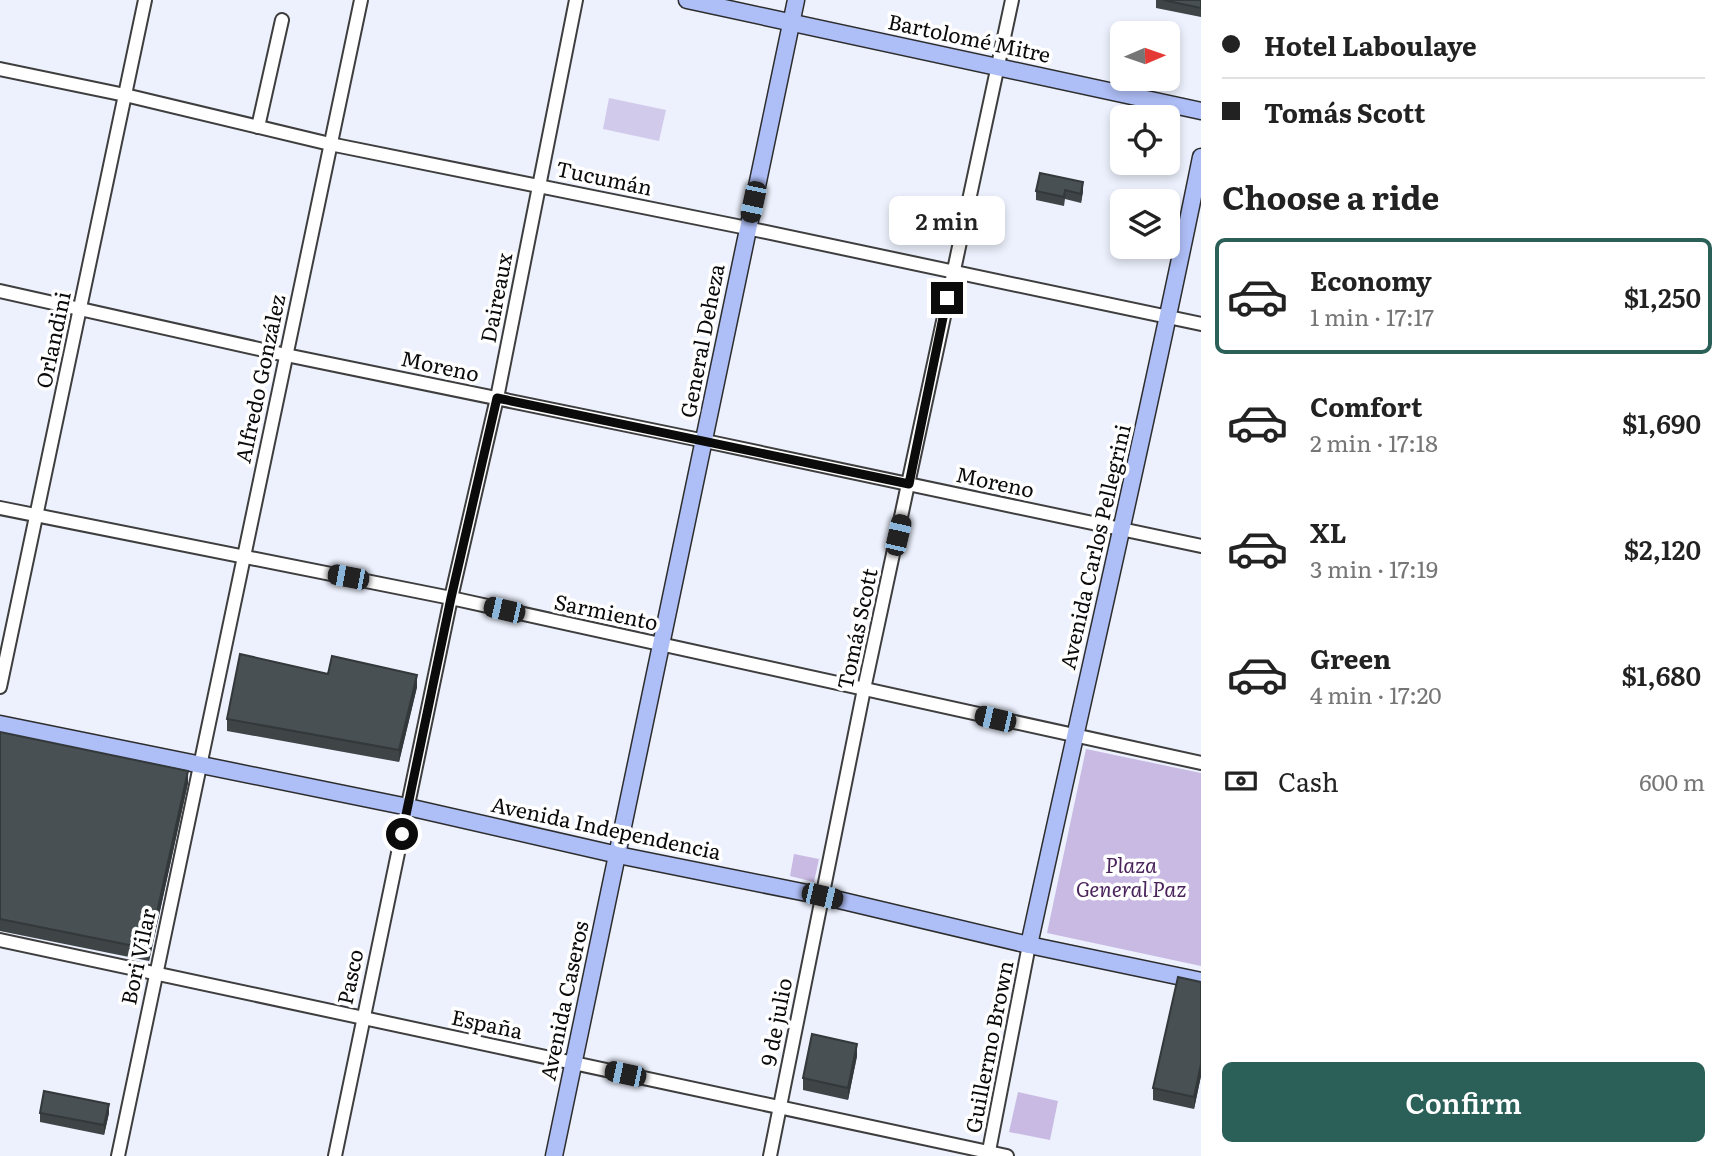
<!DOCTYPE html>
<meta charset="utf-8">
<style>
body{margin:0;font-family:Literata,serif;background:#f6f6f6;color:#222;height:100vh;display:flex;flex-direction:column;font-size:26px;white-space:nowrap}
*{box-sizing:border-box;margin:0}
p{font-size:23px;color:#767676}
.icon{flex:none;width:38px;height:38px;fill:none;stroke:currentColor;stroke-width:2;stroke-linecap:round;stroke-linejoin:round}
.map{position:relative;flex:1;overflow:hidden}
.sheet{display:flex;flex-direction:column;background:#fff;width:525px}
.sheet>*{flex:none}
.top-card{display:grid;align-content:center;height:154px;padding:0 21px;background:#fff}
.needle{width:46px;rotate:88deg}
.controls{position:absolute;left:1110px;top:21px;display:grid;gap:14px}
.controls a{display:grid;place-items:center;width:70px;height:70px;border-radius:10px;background:#fff;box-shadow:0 4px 10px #0003;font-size:35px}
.end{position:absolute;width:32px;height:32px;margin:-16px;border:9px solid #0b0b0b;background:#fff;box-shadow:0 0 0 4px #fff}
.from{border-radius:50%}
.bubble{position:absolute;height:49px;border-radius:10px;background:#fff;box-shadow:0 4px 10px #0003;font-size:23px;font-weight:600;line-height:49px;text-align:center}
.car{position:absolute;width:21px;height:42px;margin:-21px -10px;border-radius:9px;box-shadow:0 0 5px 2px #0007;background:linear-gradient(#222 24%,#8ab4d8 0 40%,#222 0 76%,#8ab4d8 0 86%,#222 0)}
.top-card b{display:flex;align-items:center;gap:24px;height:66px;font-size:26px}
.top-card b+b{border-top:2px solid #e0e0e0}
.top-card i{width:18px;height:18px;background:#222}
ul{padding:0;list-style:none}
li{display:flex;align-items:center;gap:21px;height:116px;margin:0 14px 10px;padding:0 7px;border:4px solid transparent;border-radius:10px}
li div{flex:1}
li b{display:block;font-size:26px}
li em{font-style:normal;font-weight:600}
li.current{border-color:#2a6057}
li>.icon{width:63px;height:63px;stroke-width:1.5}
h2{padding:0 21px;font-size:32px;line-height:84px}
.pay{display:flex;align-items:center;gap:18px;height:77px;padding:0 21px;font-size:26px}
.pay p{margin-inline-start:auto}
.action{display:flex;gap:14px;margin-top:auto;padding:14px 21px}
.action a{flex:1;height:80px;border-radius:10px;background:#2a6057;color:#fff;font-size:28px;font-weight:600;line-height:80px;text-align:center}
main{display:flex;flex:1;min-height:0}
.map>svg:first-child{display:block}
</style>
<main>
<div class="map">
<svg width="1201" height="1156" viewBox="0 0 1201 1156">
<rect width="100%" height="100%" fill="#ecf1fd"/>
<g fill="#c9bae3">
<path d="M1086,749L1201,773V966L1047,933Z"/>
<path d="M794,854L819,859L814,882L790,876Z"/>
<path d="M1018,1092L1058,1101L1050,1140L1009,1132Z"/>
</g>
<path fill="#d2caeb" d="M609,98L666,110L659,141L603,129Z"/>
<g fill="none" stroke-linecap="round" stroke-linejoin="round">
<defs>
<g id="street">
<path d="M0,69L125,95L330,144L747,228L1201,324"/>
<path d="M258,127L282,20"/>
<path d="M0,291L286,355L705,441L1201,546"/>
<path d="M0,508L451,598L1201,763"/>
<path d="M0,687L145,0"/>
<path d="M0,940L1007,1156"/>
<path d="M118,1156L361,0"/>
<path d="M335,1156L451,598L497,398L576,0"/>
<path d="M770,1156L864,689L1012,0"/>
<path d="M988,1156L1029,945"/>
</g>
<g id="secondary">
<path d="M687,0L1201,111"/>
<path d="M0,724L408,807L618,855L822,896L1029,945L1201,981"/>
<path d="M1029,945C1086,682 1148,421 1201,157"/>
<path d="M554,1156L796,0"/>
</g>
</defs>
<use href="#street" stroke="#3e3e3e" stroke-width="16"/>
<use href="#secondary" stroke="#2d2d2d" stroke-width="19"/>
<use href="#street" stroke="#fff" stroke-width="12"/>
<use href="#secondary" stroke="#aebef6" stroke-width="16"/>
</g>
<g fill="#3f4547">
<path d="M1156,0H1201V17L1156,8Z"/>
<path d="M1040,173L1083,191L1081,203L1065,199L1064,206L1036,200V191Z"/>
<path d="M417,687L399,762L227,731V719Z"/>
<path d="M0,732L188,783L149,961L0,931Z"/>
<path d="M1201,982V1076L1194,1109L1153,1100V1088Z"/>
<path d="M857,1056L848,1100L803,1090V1078Z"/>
<path d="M40,1113H109L104,1135L40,1122Z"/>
</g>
<g fill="#33383a">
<path d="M1083,182V191L1081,203V194Z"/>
<path d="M417,675V687L399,762V750Z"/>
<path d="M188,771V783L149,961V949Z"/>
<path d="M857,1044V1056L848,1100V1088Z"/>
<path d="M1201,1064V1076L1194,1109V1097Z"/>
<path d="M109,1104V1113L104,1135V1125Z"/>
</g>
<g fill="#495053" stroke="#33383a" stroke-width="2">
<path d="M1163,0H1201V8Z"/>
<path d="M1040,173L1083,182L1081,194L1065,190L1064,197L1036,191Z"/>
<path d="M240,654L328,674L332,656L417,675L399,750L227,719Z"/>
<path d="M0,732L188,771L149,949L0,919Z"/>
<path d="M1178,977L1201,982V1064L1194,1097L1153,1088Z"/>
<path d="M812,1034L857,1044L848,1088L803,1078Z"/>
<path d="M44,1091L109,1104L104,1125L40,1113Z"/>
</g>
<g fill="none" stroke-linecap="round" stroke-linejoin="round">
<path stroke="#0b0b0b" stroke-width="9" d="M402,834L451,598L497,398L909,484L947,298"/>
</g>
<g text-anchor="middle" stroke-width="7" stroke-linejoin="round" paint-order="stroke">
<g font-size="21" fill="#0b0b0b" stroke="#fff">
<text transform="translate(969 39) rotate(12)" y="7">Bartolomé Mitre</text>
<text transform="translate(604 179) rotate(12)" y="7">Tucumán</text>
<text transform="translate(497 298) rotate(-79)" y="7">Daireaux</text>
<text transform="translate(54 340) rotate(-78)" y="7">Orlandini</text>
<text transform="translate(703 341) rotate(-79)" y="7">General Deheza</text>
<text transform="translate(440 367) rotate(12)" y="7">Moreno</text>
<text transform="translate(261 379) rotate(-78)" y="7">Alfredo González</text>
<text transform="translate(995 483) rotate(12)" y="7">Moreno</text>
<text transform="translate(1096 547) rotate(-77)" y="7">Avenida Carlos Pellegrini</text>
<text transform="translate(606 613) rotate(12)" y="7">Sarmiento</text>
<text transform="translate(858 629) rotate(-78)" y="7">Tomás Scott</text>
<text transform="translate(606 829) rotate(12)" y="7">Avenida Independencia</text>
<text transform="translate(139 957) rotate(-78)" y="7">Bori Vilar</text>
<text transform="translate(351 977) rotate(-78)" y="7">Pasco</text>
<text transform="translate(565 1001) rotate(-78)" y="7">Avenida Caseros</text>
<text transform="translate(777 1022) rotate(-79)" y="7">9 de julio</text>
<text transform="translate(487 1025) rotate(12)" y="7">España</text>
<text transform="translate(990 1047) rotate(-79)" y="7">Guillermo Brown</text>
</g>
<g font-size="21" font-style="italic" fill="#4a245b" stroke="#fff">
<text x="1131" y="873">Plaza<tspan x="1131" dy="24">General Paz</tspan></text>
</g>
</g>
</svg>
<div class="controls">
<a><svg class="needle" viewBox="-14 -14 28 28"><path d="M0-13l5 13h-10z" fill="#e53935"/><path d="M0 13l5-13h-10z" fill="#767676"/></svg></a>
<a><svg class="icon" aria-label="locate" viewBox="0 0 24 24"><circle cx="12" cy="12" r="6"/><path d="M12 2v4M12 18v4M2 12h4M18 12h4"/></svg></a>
<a><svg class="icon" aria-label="layers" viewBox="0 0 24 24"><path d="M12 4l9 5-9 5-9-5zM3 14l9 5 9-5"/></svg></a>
</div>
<i class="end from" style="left:402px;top:834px"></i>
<i class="end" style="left:947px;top:298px"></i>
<div class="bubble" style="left:889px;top:196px;width:116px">2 min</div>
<i class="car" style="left:753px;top:202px;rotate:192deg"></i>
<i class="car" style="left:898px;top:535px;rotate:13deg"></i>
<i class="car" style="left:348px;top:577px;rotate:281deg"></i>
<i class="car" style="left:504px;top:610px;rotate:283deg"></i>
<i class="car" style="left:995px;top:719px;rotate:283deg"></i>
<i class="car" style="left:822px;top:896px;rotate:103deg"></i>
<i class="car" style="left:625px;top:1074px;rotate:282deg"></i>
</div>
<section class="sheet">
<div class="top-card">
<b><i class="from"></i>Hotel Laboulaye</b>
<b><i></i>Tomás Scott</b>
</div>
<h2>Choose a ride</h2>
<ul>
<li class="current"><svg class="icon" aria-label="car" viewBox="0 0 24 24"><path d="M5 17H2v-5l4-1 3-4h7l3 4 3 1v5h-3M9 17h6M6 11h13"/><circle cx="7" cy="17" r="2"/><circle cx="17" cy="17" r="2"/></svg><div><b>Economy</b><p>1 min · 17:17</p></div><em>$1,250</em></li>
<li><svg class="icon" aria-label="car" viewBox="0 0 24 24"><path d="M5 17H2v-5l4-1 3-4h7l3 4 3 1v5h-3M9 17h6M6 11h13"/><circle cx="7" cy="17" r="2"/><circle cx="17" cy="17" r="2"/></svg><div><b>Comfort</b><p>2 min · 17:18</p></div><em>$1,690</em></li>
<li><svg class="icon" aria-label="car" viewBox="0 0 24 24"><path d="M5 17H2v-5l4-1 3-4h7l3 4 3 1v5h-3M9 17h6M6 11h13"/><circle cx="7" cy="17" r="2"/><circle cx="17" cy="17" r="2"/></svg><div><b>XL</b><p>3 min · 17:19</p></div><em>$2,120</em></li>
<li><svg class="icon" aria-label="car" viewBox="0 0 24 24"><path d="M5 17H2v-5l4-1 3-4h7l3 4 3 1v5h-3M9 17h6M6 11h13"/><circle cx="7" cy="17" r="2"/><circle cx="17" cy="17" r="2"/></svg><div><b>Green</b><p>4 min · 17:20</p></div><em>$1,680</em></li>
</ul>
<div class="pay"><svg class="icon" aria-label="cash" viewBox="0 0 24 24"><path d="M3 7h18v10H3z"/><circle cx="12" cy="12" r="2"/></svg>Cash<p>600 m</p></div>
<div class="action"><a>Confirm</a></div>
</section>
</main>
